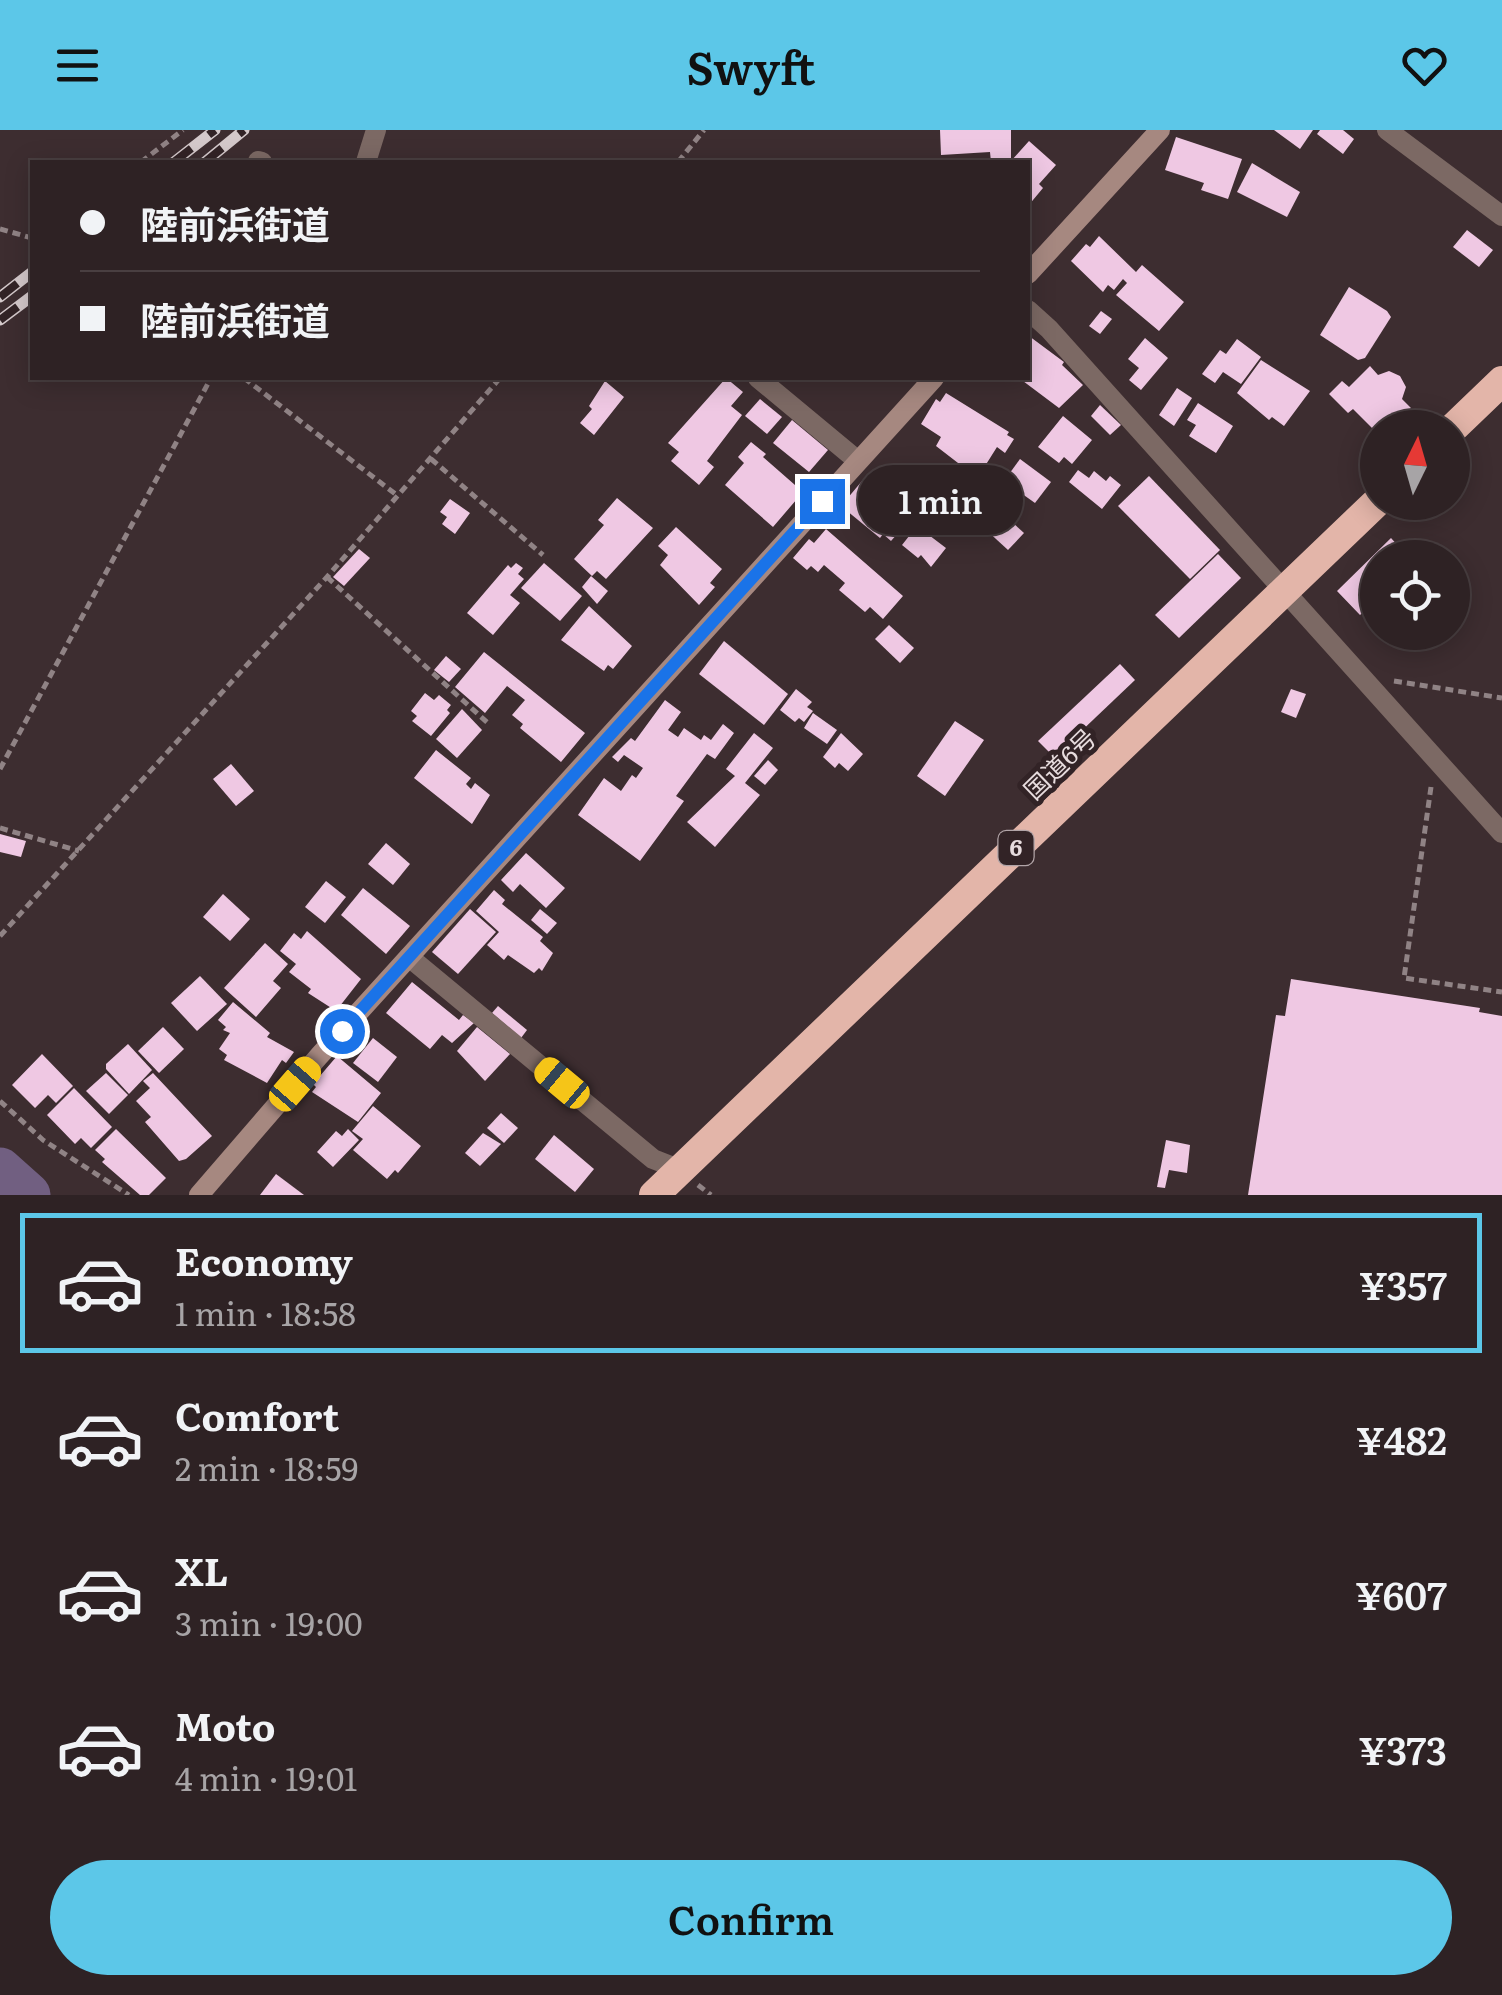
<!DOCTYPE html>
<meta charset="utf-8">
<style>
body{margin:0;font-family:Literata,"Noto Sans JP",serif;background:#362a2c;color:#f1f3f6;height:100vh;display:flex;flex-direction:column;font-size:38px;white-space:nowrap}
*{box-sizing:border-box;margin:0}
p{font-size:32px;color:#a7a4a6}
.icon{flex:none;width:55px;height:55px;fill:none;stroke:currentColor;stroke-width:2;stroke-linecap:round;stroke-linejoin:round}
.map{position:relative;height:1065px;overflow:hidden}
.sheet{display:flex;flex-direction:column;background:#2e2224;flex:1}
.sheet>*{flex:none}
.hud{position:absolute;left:30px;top:30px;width:1000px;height:220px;border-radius:0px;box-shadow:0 5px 25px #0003,0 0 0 2px #493f41;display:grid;align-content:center;height:220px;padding:0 50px;background:#2e2224}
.needle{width:65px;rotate:5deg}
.buttons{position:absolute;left:1360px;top:280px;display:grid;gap:20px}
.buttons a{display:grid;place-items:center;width:110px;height:110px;border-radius:50%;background:#2e2224;box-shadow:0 5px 25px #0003,0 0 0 2px #493f41;font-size:50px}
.end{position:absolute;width:45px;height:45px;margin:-22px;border:12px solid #1a73e8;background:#fff;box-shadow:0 0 0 5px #fff}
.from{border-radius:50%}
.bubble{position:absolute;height:70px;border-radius:35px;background:#2e2224;box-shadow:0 5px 25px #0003,0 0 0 2px #493f41;font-size:32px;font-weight:600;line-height:70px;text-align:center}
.car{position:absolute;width:30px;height:60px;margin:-30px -15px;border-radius:12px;box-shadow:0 0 8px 2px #0007;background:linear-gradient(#f5c518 24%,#345 0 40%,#f5c518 0 76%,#345 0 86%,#f5c518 0)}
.hud b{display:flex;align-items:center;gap:35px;height:95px;font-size:38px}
.hud b+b{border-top:2px solid #493f41}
.hud i{width:25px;height:25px;background:#f1f3f6}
ul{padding:18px 0 0;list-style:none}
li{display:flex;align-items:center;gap:30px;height:140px;margin:0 20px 15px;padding:0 30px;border:5px solid transparent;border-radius:0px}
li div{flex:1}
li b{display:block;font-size:38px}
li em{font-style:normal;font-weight:600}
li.active{border-color:#5cc7e8}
li>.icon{width:90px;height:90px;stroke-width:1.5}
.action{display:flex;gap:20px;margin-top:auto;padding:20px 50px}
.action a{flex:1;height:115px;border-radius:60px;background:#5cc7e8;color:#111;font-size:40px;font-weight:600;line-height:115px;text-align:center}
header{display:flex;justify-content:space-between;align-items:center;height:130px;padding:0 50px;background:#5cc7e8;color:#111;font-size:45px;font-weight:600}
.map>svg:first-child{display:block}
</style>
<header><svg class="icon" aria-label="menu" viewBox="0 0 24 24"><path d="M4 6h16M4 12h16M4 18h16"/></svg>Swyft<svg class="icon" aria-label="heart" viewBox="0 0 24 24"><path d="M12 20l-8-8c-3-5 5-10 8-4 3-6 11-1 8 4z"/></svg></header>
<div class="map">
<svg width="1502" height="1065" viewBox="0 0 1502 1065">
<rect width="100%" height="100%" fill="#3d2d30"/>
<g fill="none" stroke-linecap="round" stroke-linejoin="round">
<path stroke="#715f81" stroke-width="45" d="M0,1040L28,1065"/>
</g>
<g fill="#efc8e3">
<path d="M940,0H1011V31L1029,11L1056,35L1039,54L1043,58L1028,76V32H991L990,22L941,25Z"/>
<path d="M1274,0H1313L1300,19Z"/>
<path d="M1320,0H1343L1354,9L1343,24L1317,4Z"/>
<path d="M1176,7L1242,29L1228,69L1201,60L1204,53L1165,40Z"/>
<path d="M1252,33L1300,62L1287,87L1237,62Z"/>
<path d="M1467,100L1493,120L1479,137L1453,117Z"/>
<path d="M1099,106L1136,142L1142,135L1184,172L1159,201L1116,165L1127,153L1123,149L1114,160L1108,155L1103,162L1071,131L1086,114L1090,117Z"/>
<path d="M1349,157L1387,181L1391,187L1365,228L1358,230L1320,205Z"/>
<path d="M1101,181L1112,189L1100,204L1089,196Z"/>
<path d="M1029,206L1064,232L1062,235L1083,255L1059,278L1019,248H1028Z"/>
<path d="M1145,208L1168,228L1141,260L1129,250L1139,238L1128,229Z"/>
<path d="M1237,209L1261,227L1241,254L1223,242L1215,253L1202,244L1220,220L1226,224Z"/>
<path d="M1261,230L1310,261L1284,296L1272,287L1269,290L1237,263Z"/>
<path d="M1370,236L1378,245L1389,241L1400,246L1406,257L1402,269L1411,278L1391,298H1378V304L1353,279L1348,283L1329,264L1342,251L1349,257Z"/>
<path d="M726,248L743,262L731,276L742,285L707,331L714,337L699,355L671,331L679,322L668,313Z"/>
<path d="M605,251L624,267L594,305L580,293L592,279L589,276Z"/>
<path d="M1177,258L1192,268L1174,296L1159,285Z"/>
<path d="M946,263L1009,302L1007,305L1014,309L1005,323L997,317L980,344L971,343L936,316L941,307L921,294L936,269L940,272Z"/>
<path d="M760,269L782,287L767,304L745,286Z"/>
<path d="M1198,273L1233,296L1216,323L1189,306L1196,295L1187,290Z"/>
<path d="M1100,275L1121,295L1110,305L1091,286Z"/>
<path d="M1063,286L1092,310L1072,334L1064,327L1059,333L1038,317Z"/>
<path d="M792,290L828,320L809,342L773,313Z"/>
<path d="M751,312L766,324L763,327L803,362L773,397L725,355L744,333L738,327Z"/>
<path d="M1020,329L1051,352L1035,373L1004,351Z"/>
<path d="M1078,340L1089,348L1094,341L1106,351L1110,346L1121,355L1102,379L1069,352Z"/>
<path d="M1149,346L1220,420L1190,449L1118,376Z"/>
<path d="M862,351L889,374L893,371L903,379L897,386L906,394L891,411L883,404L880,408L841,376Z"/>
<path d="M617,368L653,398L606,449L597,441L592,446L574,429L604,395L598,390Z"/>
<path d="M450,369L470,383L455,404L442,394L447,387L440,382Z"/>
<path d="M1000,381L1024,403L1008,420L984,398Z"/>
<path d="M917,396L946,418L931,437L921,425L918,428L902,415Z"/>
<path d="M676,397L722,439L710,453L715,457L699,475L660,435L668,425L658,416Z"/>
<path d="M826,399L903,466L883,489L870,477L865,482L839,460L845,453L824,435L818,442L811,436L807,440L793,428L809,409L814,413Z"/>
<path d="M1391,408L1409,428H1378V469L1360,485L1337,461Z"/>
<path d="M359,419L370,428L344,456L333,447Z"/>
<path d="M1218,424L1241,448L1179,508L1155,485Z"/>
<path d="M516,433L523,438L518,444L524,449L510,465L520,473L493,505L467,483L508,435L511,438Z"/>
<path d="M544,433L582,466L560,491L521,458Z"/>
<path d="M591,446L608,461L597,474L582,457Z"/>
<path d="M589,476L632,516L613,539L608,535L604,541L561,510Z"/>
<path d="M889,495L914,518L900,533L875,509Z"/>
<path d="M724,511L788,564L764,595L699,544Z"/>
<path d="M484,522L585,603L561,632L520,598L523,594L512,585L525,570L507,556L485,583L455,557Z"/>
<path d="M446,526L461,539L449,552L434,540Z"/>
<path d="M1120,534L1135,550L1054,627L1038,611Z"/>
<path d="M796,559L812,572L807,577L813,581L804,592L799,588L795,592L780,580Z"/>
<path d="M1291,559L1306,564L1296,588L1281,582Z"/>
<path d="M425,563L434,570L439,565L451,575L447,580L450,583L431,606L412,591L417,586L411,581Z"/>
<path d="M665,570L681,582L668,600L678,607L684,598L701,610L704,605L711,610L723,594L734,603L715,629L707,624L676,666L684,671L640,731L578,685L604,648L621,661L632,645L636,648L643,638L624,625L618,632L612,627L631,608L635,611Z"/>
<path d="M462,579L482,600L457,628L436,609Z"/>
<path d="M813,583L837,600L827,614L804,598Z"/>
<path d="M955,591L984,610L945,666L917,646Z"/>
<path d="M754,603L773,618L745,653L760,665L715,717L687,692L735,646L726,639Z"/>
<path d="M841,603L863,624L848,641L839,633L835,638L823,627Z"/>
<path d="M436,620L471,648L466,654L471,659L475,653L490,665L472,694L414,648Z"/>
<path d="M768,630L778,640L765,655L754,646Z"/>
<path d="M231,634L254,661L236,676L213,649Z"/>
<path d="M0,704L26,711L21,727L0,722Z"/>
<path d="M386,713L410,734L393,755L368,734Z"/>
<path d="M526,723L565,758L546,778L520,754L513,762L501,750Z"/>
<path d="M326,751L346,767L325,793L305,777Z"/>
<path d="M363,758L410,796L386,824L341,785Z"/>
<path d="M494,760L505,770L502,774L543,807L540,811L553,823L542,841L539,838L534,843L508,825L504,830L487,815L499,802L476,781Z"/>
<path d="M223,764L250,789L230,811L203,787Z"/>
<path d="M470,779L496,802L458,844L432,822Z"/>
<path d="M540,779L557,793L547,804L531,790Z"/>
<path d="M307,801L361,849L336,881L308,863L311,859L289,842L296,834L280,821L294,803L301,809Z"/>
<path d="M265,813L288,834L273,851L281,858L256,887L224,858Z"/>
<path d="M200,846L227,874L197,901L171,873Z"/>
<path d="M1291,849L1480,878L1479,882L1502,886V1065H1248L1276,885L1285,886Z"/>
<path d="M412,852L459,890L463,885L474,893L452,913L442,905L430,919L386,883Z"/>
<path d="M233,872L270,903L267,907L294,922L286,933L282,930L267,953L224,930L227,925L219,919L230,903L223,900L226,897L218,890Z"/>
<path d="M498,876L527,900L521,908L492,883Z"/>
<path d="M163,897L184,919L159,943L138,921Z"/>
<path d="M477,897L510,924L485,951L457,921Z"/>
<path d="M373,908L397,927L378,952L353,933Z"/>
<path d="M128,914L152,940L129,964L106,939V934Z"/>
<path d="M42,924L73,956L56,973L48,965L35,978L12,955Z"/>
<path d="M337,926L381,963L358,992L312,962L316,957L313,954Z"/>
<path d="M106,943L128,965L109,984L86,961Z"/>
<path d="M153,943L212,1006L186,1029L179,1031L145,992L151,987L136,971L150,958L143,951Z"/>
<path d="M74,958L112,997L91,1018L81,1008L75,1014L47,985Z"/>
<path d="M373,976L421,1016L398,1043L395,1040L387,1049L353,1020L363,1009L352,1001Z"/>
<path d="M501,983L518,998L504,1013L487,998Z"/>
<path d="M116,999L166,1048L149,1065H140L102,1032L105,1029L95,1020Z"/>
<path d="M348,999L359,1010L333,1037L317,1022L336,1001L342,1006Z"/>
<path d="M483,1003L501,1014L480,1036L465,1023Z"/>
<path d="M554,1005L594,1039L575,1062L535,1029Z"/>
<path d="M1166,1010L1190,1015L1187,1043L1169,1040L1165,1058L1157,1057Z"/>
<path d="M276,1044L304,1065H260Z"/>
</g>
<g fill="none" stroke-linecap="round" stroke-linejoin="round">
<g stroke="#908385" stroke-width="5" stroke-dasharray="8 5" stroke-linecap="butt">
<path d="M141,32L183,0"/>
<path d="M678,32L704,0"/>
<path d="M0,99L32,108"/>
<path d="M244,248L398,366"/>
<path d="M431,329L543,425"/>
<path d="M327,447L490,595"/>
<path d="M1394,551L1502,568"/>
<path d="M0,639L211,248"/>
<path d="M1431,657L1404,848L1502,862"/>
<path d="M0,698L79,721"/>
<path d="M0,806L327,447L500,248"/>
<path d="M0,971L43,1010L129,1065"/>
<path d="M698,1055L711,1065"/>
</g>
<g stroke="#7c6964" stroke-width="20">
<path d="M1387,0L1502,86"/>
<path d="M258,31L262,32"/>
<path d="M366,32L376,0"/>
<path d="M1028,180L1049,199L1502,703"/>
<path d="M758,248L858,331"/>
<path d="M409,827L653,1029L681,1040"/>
</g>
<g stroke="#a68880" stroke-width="20">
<path d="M1028,144L1160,0"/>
<path d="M199,1065L319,926L934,248"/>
</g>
<g stroke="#e3b5a9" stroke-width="30">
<path d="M1452,299L1502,251"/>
<path d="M654,1065L1378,371"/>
</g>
<defs>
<g id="rail">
<path d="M174,32L215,0"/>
<path d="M205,32L244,0"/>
<path d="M0,167L32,142"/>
<path d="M0,190L32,166"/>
</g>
</defs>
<use href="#rail" stroke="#d4c9cb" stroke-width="11"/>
<use href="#rail" stroke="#322326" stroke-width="8" stroke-dasharray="22" stroke-linecap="butt"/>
</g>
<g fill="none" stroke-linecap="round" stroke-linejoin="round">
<path stroke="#1a73e8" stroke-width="12" d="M342,901L822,371"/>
</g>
<g text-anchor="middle" stroke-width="10" stroke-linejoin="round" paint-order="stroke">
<rect fill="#322326" stroke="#b1a4a7" stroke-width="2.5" x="998.5" y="701" width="35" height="34" rx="8"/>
<g font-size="22" font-weight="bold" fill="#e7dcde">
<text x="1016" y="726">6</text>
</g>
<g font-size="25" fill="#e7dcde" stroke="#322326">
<text transform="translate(1060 634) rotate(-44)" y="9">国道6号</text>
</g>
</g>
</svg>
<div class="buttons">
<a><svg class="needle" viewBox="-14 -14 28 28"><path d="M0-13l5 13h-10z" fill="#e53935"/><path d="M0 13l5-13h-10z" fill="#a7a4a6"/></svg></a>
<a><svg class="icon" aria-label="locate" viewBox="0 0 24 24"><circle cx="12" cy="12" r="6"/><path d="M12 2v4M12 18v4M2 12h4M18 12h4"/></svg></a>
</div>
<i class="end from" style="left:342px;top:901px"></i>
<i class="end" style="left:822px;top:371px"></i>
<div class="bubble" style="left:858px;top:335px;width:165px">1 min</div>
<i class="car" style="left:562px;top:953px;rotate:310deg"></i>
<i class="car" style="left:295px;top:954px;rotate:41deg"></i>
<div class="hud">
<b><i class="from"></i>陸前浜街道</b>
<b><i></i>陸前浜街道</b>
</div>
</div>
<section class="sheet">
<ul>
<li class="active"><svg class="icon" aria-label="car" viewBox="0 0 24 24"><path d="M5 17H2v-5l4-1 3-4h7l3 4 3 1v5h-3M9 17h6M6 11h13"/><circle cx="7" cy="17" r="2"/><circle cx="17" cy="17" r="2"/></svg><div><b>Economy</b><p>1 min · 18:58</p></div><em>¥357</em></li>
<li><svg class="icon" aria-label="car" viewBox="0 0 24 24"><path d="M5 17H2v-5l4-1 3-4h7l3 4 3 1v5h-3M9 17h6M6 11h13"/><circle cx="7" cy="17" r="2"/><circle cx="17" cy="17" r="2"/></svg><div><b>Comfort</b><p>2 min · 18:59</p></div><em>¥482</em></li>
<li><svg class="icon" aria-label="car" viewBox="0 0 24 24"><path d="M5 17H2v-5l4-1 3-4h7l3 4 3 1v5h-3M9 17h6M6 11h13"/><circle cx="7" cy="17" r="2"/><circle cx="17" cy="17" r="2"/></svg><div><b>XL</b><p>3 min · 19:00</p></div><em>¥607</em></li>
<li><svg class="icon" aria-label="car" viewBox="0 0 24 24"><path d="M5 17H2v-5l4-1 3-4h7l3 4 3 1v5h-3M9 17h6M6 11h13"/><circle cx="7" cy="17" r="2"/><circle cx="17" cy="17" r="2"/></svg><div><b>Moto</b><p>4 min · 19:01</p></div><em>¥373</em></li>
</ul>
<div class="action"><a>Confirm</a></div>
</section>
